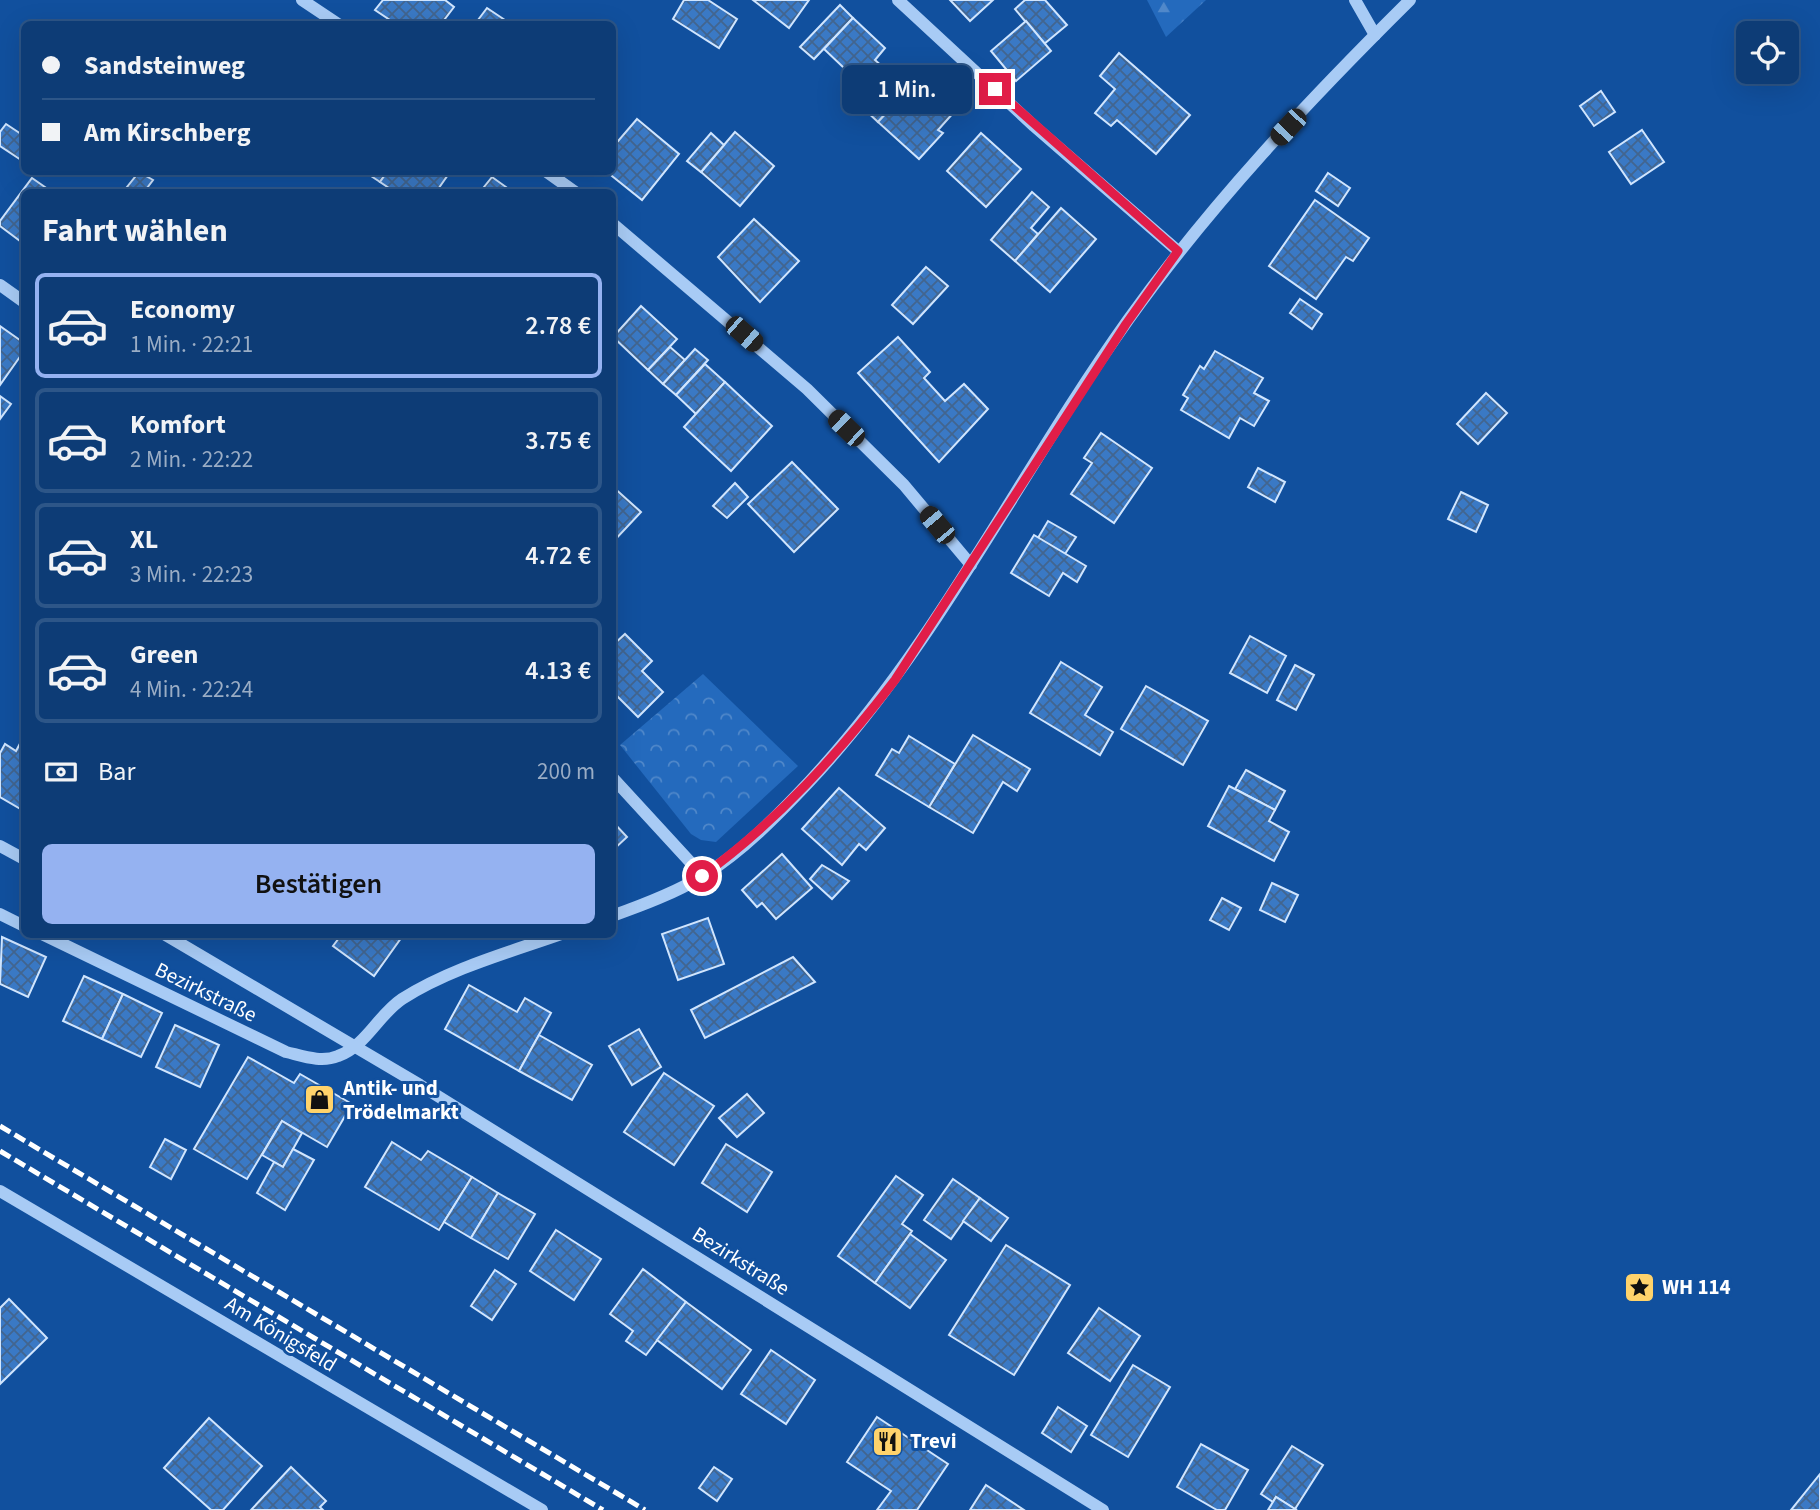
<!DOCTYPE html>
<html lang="de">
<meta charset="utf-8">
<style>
body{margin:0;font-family:"Source Sans 3",sans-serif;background:#1b477e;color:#f1f3f6;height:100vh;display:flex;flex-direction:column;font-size:26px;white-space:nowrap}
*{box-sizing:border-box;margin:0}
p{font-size:23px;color:#9aadc5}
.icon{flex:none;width:38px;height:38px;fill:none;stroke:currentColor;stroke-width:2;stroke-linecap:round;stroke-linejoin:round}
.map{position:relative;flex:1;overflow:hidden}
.details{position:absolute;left:21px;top:189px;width:595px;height:749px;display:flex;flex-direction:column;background:#0d3c76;border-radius:10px;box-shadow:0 7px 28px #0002,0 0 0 2px #2d5688}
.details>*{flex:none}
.top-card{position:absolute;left:21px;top:21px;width:595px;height:154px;border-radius:10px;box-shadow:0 7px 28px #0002,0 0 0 2px #2d5688;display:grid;align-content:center;height:154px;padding:0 21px;background:#0d3c76}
.tools{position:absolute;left:1736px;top:21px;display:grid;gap:14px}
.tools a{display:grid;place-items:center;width:63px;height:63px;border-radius:10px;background:#0d3c76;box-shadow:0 7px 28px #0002,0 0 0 2px #2d5688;font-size:35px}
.end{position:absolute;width:32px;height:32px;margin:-16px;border:9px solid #e11d48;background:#fff;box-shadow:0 0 0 4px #fff}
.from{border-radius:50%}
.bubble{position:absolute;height:49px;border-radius:10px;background:#0d3c76;box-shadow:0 7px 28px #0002,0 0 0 2px #2d5688;font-size:23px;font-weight:600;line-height:49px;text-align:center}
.car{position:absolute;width:21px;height:42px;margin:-21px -10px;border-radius:9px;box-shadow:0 0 5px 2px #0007;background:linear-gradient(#222 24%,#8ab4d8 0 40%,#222 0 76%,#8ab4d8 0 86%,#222 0)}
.top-card b{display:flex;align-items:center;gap:24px;height:66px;font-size:26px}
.top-card b+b{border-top:2px solid #2d5688}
.top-card i{width:18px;height:18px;background:#f1f3f6}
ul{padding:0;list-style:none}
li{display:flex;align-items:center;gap:21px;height:105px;margin:0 14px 10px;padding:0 7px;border:4px solid #2d5688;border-radius:10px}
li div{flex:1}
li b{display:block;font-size:26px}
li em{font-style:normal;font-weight:600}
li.on{border-color:#95b2f1}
li>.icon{width:63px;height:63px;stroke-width:1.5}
h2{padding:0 21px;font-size:32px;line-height:84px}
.pay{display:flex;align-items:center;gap:18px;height:77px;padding:0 21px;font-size:26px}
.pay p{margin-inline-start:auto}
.action{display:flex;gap:14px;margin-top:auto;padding:14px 21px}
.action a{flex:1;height:80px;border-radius:10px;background:#95b2f1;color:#111;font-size:28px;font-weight:600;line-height:80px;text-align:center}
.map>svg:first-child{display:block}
</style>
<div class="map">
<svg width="1820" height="1510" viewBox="0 0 1820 1510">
<defs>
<pattern id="forest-firs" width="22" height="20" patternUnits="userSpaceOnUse" patternTransform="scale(1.75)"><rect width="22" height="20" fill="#246abd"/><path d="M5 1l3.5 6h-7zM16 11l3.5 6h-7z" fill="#5088ca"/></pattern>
<pattern id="park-crowns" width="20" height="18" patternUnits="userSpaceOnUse" patternTransform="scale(1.75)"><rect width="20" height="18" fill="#246abd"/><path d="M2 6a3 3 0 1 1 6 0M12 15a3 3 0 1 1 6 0" fill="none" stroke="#5088ca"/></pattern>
<pattern id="building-cross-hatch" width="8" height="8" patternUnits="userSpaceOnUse" patternTransform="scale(1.75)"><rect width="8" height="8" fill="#3a79c5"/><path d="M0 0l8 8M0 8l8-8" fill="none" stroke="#42658f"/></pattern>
</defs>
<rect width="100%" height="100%" fill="#11509e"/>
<path fill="url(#forest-firs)" d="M1147,0H1206L1166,37Z"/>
<path fill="url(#park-crowns)" d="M703,674L798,766L716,842L701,840L691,834L620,745Z"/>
<g fill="url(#building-cross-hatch)" stroke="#d0e5fe" stroke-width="2">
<path d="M383,0H445L454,7L441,24H396L375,10Z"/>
<path d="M684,0H708L737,19L719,48L673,19Z"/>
<path d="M753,0H809L789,28Z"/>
<path d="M950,0H993L970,21Z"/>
<path d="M1025,0H1045L1067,25L1044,44L1015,9Z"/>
<path d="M840,5L853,18L814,59L800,47Z"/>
<path d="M487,8L511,24H475Z"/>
<path d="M853,18L885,48L875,60L883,67L864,87L824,49Z"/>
<path d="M1026,21L1051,51L1016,81L991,51Z"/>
<path d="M1119,53L1190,115L1156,154L1117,120L1111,126L1095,113L1115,89L1100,76Z"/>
<path d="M894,76L908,89L878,122L864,109Z"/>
<path d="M919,77L955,111L938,130L943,133L919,159L878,122Z"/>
<path d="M1601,91L1615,112L1594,126L1580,106Z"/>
<path d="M637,119L679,154L642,200L607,172H612V148Z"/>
<path d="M6,124L24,136V162L0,146V132Z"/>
<path d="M1642,130L1664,162L1631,184L1609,152Z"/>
<path d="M735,132L774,166L740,206L701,172Z"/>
<path d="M711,133L724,145L701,172L687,161Z"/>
<path d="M981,133L1021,169L986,207L947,171Z"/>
<path d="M139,172L153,180L144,192H123Z"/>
<path d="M365,172H387L380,182Z"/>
<path d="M387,172H450L436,192H395L380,182Z"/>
<path d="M1328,173L1350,188L1338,206L1316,191Z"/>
<path d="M492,177L513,192H480Z"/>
<path d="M32,178L52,192H24V244L0,226V221Z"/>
<path d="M1032,192L1049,207L1031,228L1038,234L1015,261L991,240Z"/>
<path d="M1315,200L1369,238L1353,261L1346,257L1316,299L1269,266Z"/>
<path d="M1061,208L1096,239L1050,292L1015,261Z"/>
<path d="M754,219L799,261L760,302L718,257Z"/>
<path d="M926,267L948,286L913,324L892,305Z"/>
<path d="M1300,299L1322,314L1312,329L1290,313Z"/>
<path d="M641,306L677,339L648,370L613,337Z"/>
<path d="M0,326L24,343V351L0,385Z"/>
<path d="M898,337L930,372L924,378L945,401L964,384L988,409L939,462L858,373Z"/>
<path d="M670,347L685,360L663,384L648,370Z"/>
<path d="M695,349L708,360L676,395L663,384Z"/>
<path d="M1215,351L1263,378L1254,393L1269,401L1254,426L1240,418L1229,438L1181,410L1188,398L1183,395L1200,366L1204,369Z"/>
<path d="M705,364L725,382L696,414L676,395Z"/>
<path d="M725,382L772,426L731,471L684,427Z"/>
<path d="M1486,393L1507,413L1478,444L1457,424Z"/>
<path d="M0,396L11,404L0,419Z"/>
<path d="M1101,433L1152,468L1114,523L1071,494L1092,463L1084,458Z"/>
<path d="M792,462L838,509L794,552L748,504Z"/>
<path d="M1258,468L1285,482L1275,502L1248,487Z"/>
<path d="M735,483L748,497L727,518L713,506Z"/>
<path d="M612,486L641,512L612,543Z"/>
<path d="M1461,492L1488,505L1476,532L1448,519Z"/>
<path d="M1048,521L1076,537L1065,554L1038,538Z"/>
<path d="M1034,535L1086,566L1077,582L1063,573L1049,596L1011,573Z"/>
<path d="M625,634L652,661L642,671L663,692L638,717L612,691V646Z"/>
<path d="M1250,636L1286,656L1267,693L1230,673Z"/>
<path d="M1061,662L1102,687L1085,715L1113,732L1100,755L1030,713Z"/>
<path d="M1295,665L1314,675L1296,710L1277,700Z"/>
<path d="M1146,686L1208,721L1183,765L1121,729Z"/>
<path d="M973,735L1030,769L1017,791L1003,782L973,833L929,807Z"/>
<path d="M24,736V811L0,797V753L5,744L16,751Z"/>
<path d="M909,736L955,764L929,807L876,775L892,749L899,753Z"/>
<path d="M1246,770L1285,791L1275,810L1235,789Z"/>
<path d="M1229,786L1275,810L1269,821L1289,832L1274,861L1208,826Z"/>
<path d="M839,788L885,828L866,850L859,844L842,865L802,829Z"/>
<path d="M612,821L627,837L612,851Z"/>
<path d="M782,854L812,888L776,919L762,903L757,907L742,890Z"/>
<path d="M822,865L849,881L832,899L810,879Z"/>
<path d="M1272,883L1298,895L1285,922L1260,910Z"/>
<path d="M1222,898L1241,908L1229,930L1210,920Z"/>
<path d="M708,918L724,964L678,980L662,934Z"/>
<path d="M342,934H404L374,976L333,946Z"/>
<path d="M2,937L46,957L28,997L0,984Z"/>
<path d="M793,957L815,982L705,1038L691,1010Z"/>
<path d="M84,976L123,994L102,1039L63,1021Z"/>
<path d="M469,985L517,1012L525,998L551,1013L519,1071L445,1029Z"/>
<path d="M123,994L162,1013L141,1057L102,1039Z"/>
<path d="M175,1025L219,1045L200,1087L156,1067Z"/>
<path d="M639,1029L661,1067L632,1085L609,1046Z"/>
<path d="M539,1035L592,1065L572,1100L519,1071Z"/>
<path d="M248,1057L294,1083L300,1074L352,1104L327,1147L282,1121L247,1179L194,1149Z"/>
<path d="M664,1073L714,1106L674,1165L624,1132Z"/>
<path d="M747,1094L764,1113L737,1137L719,1118Z"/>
<path d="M282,1121L302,1133L283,1167L262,1155Z"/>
<path d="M165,1139L186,1150L171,1179L150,1167Z"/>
<path d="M392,1142L421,1160L428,1151L472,1177L439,1230L365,1187Z"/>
<path d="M726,1144L772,1172L747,1212L702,1183Z"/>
<path d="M293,1149L314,1160L285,1210L257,1193L274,1162L283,1167Z"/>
<path d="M896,1176L923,1195L902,1224L912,1231L875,1283L838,1256Z"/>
<path d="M472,1177L498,1193L471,1238L444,1222Z"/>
<path d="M953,1179L980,1198L951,1239L924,1220Z"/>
<path d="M498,1193L535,1214L508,1259L471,1238Z"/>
<path d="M980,1198L1008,1218L991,1241L963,1221Z"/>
<path d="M556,1230L601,1259L574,1300L530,1271Z"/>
<path d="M910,1234L946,1260L910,1308L875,1283Z"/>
<path d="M1006,1245L1070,1285L1014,1375L949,1335Z"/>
<path d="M643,1269L686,1302L646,1355L626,1341L633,1331L610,1314Z"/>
<path d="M495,1270L516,1284L492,1320L471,1306Z"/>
<path d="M9,1299L47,1338L0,1384V1308Z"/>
<path d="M686,1302L751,1350L722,1389L657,1340Z"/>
<path d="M1099,1308L1140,1336L1110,1381L1068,1353Z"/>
<path d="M771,1350L815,1380L786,1424L741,1394Z"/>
<path d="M1133,1365L1170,1387L1128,1457L1091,1435Z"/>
<path d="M1058,1407L1087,1426L1071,1452L1042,1433Z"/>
<path d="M877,1417L948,1464L917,1510H877L891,1491L847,1462Z"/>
<path d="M209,1418L262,1466L223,1510H211L164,1468Z"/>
<path d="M1201,1444L1248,1470L1225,1510H1217L1177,1487Z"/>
<path d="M1292,1446L1323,1465L1295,1509L1276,1497L1273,1502L1261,1494Z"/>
<path d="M291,1467L326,1501L320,1507L323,1510H251Z"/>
<path d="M714,1467L732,1479L717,1501L699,1488Z"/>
<path d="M1820,1474V1510H1791Z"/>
<path d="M986,1485L1024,1510H970Z"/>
<path d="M1276,1497L1295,1509L1297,1510H1268Z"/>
</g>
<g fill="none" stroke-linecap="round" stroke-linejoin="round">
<g stroke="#a8cbf5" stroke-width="12">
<path d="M302,0L338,24"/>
<path d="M898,0L1034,126L1178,251"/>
<path d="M1355,0L1375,35"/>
<path d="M547,172L575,192"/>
<path d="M612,223L807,389L904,485L971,565"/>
<path d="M0,285L24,302"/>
<path d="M612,777L703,876"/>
<path d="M0,846L24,859"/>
<path d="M0,914L24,926"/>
<path d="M612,916C643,905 675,893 703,876C743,851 777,816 809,782C938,644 1019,473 1128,320C1211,204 1309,100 1410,0"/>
<path d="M42,934L286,1052C303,1056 321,1063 338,1056C366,1046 378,1015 402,999C449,969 507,953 561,934"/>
<path d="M164,934L420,1085L1103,1510"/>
<path d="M0,1191L542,1510"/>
</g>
<g stroke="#fff" stroke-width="5" stroke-dasharray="12 5" stroke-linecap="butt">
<path d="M0,1126L645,1510"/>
<path d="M0,1151L603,1510"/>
</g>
</g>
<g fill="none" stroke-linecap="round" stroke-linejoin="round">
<path stroke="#e11d48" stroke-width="9" d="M702,876C777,822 839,753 895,680L1126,324L1178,251L995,89"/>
</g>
<defs>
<symbol id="shop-square" viewBox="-11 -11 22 22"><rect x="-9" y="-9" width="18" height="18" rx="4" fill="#ffd36b" stroke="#11509e"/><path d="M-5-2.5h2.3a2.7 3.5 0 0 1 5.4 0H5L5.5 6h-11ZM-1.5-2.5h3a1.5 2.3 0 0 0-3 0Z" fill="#111"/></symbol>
<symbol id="sight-square" viewBox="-11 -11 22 22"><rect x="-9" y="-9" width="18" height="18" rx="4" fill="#ffd36b" stroke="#11509e"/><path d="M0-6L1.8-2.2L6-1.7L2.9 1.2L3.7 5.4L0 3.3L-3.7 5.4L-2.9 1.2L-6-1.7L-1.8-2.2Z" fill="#111"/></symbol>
<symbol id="restaurant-square" viewBox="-11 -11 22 22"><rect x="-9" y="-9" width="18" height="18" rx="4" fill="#ffd36b" stroke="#11509e"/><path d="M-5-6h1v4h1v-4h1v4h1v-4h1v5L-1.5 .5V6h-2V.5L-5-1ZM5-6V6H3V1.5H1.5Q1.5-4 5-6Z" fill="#111"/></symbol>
</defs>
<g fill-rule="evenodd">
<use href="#shop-square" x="302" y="1082" width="35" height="35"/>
<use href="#sight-square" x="1622" y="1270" width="35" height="35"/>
<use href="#restaurant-square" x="870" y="1424" width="35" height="35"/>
</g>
<g text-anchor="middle" stroke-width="6" stroke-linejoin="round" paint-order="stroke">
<g font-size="21" fill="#fff" stroke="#11509e">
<text transform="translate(206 992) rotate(26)" y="7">Bezirkstraße</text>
<text transform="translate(741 1261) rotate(32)" y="7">Bezirkstraße</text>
<text transform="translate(281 1334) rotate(31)" y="7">Am Königsfeld</text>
</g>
<g font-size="21" font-weight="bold" fill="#fff" stroke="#11509e" text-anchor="start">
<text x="343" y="1095">Antik- und<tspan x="343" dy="24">Trödelmarkt</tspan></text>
<text x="1662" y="1294">WH 114</text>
<text x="910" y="1448">Trevi</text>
</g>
</g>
</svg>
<div class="tools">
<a><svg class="icon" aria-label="locate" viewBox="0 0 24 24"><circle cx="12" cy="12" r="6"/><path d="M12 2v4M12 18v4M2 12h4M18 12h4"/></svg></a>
</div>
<i class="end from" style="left:702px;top:876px"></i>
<i class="end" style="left:995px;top:89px"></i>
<div class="bubble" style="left:842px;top:65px;width:130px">1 Min.</div>
<i class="car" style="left:1288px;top:127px;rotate:223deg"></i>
<i class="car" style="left:744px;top:334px;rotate:131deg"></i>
<i class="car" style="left:846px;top:428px;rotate:314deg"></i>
<i class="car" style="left:937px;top:525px;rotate:320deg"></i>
<div class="top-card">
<b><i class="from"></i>Sandsteinweg</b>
<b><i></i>Am Kirschberg</b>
</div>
<section class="details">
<h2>Fahrt wählen</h2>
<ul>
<li class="on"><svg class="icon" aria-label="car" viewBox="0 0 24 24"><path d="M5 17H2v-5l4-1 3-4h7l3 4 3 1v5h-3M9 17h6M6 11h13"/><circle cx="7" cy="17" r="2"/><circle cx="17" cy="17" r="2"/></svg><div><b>Economy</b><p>1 Min. · 22:21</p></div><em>2.78 €</em></li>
<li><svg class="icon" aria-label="car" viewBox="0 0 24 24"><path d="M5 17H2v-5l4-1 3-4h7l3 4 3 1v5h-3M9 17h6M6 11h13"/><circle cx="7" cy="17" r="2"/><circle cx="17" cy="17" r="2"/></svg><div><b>Komfort</b><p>2 Min. · 22:22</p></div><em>3.75 €</em></li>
<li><svg class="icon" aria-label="car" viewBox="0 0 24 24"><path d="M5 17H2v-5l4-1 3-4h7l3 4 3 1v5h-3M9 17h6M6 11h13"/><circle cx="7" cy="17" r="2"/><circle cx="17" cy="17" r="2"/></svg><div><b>XL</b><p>3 Min. · 22:23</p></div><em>4.72 €</em></li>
<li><svg class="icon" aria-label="car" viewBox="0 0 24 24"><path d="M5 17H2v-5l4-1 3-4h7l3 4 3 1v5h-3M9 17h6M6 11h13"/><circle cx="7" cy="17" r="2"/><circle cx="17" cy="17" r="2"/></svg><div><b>Green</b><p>4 Min. · 22:24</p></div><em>4.13 €</em></li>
</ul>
<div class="pay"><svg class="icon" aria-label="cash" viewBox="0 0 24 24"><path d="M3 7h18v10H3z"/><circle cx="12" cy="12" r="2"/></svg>Bar<p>200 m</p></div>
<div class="action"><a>Bestätigen</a></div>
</section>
</div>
